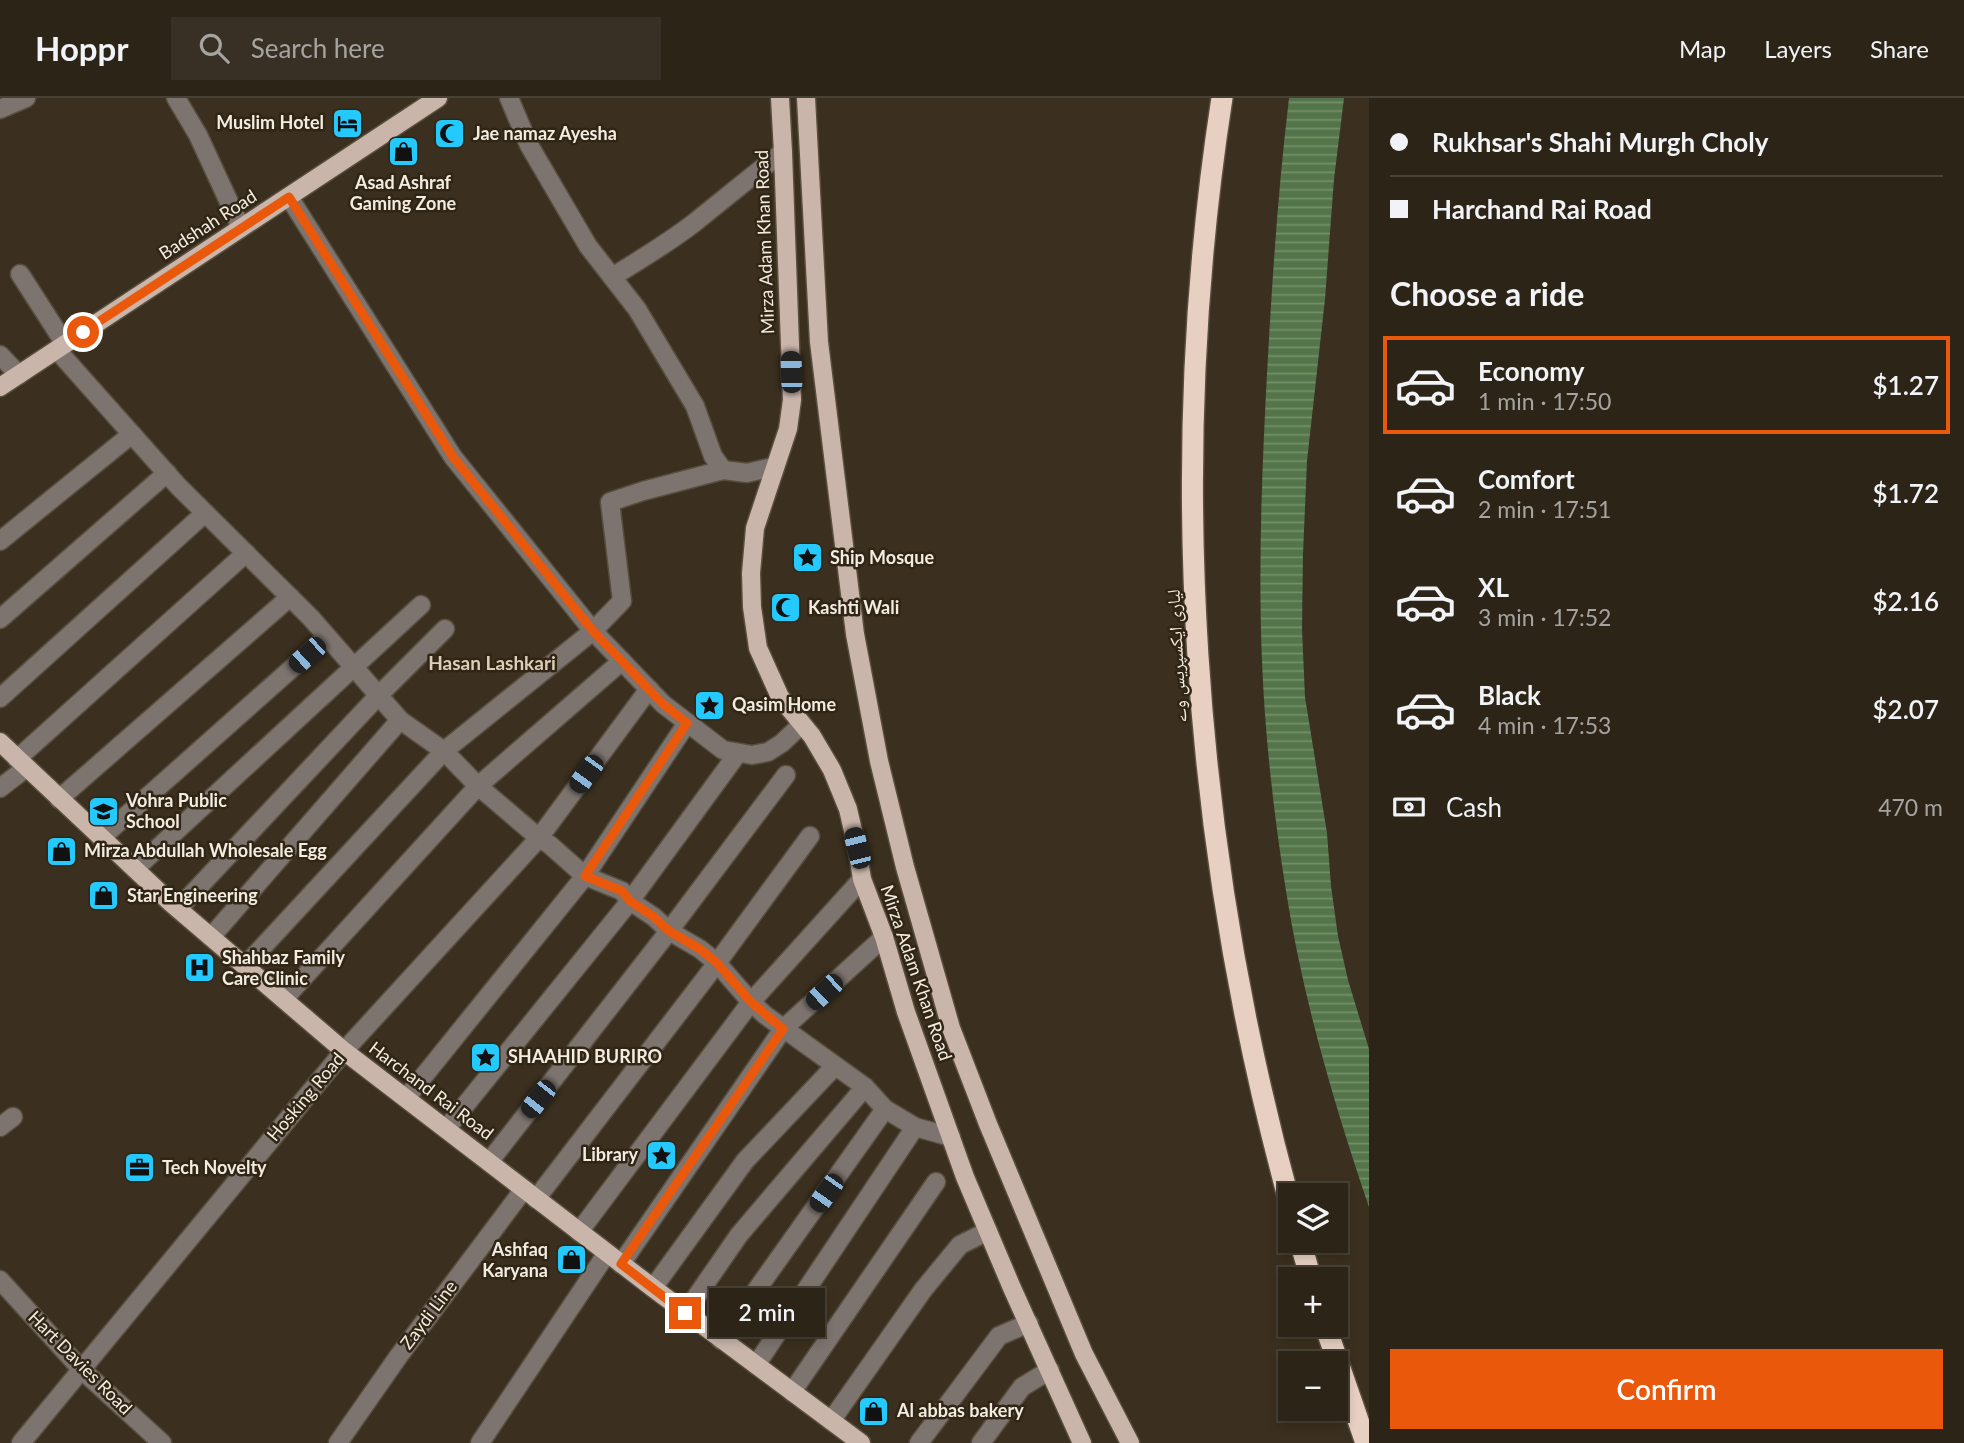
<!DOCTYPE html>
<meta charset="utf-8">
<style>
body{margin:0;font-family:Lato,"Noto Naskh Arabic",sans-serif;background:#383024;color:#f1f3f6;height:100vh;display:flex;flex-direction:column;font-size:26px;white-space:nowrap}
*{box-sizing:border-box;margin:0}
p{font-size:23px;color:#a6a4a1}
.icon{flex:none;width:38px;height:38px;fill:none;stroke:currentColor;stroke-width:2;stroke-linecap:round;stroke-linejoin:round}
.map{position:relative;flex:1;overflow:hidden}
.panel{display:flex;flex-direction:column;background:#2c2417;width:595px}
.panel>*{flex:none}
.hud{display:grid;align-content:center;height:154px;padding:0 21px;background:#2c2417}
.controls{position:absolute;left:1278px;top:1085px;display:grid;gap:14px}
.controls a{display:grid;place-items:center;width:70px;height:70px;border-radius:0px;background:#2c2417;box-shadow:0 4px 10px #0003,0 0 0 2px #484136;font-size:35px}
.end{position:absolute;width:32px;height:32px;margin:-16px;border:9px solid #ea580c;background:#fff;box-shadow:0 0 0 4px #fff}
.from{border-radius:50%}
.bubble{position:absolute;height:49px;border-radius:0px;background:#2c2417;box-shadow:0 4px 10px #0003,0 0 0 2px #484136;font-size:23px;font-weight:600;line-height:49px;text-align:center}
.car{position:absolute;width:21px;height:42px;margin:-21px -10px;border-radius:9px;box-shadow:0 0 5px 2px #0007;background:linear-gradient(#222 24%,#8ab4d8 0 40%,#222 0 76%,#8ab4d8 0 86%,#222 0)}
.hud b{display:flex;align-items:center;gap:24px;height:66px;font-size:26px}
.hud b+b{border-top:2px solid #484136}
.hud i{width:18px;height:18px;background:#f1f3f6}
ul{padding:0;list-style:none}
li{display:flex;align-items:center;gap:21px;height:98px;margin:0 14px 10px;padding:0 7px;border:4px solid transparent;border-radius:0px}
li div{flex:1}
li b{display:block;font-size:26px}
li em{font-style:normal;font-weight:600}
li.active{border-color:#ea580c}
li>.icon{width:63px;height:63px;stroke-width:1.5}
h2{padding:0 21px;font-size:32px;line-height:84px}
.pay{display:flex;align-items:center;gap:18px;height:77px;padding:0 21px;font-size:26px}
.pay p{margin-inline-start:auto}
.cta{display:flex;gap:14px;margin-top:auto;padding:14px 21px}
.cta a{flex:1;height:80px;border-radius:0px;background:#ea580c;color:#fff;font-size:28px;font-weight:600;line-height:80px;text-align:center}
header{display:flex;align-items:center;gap:42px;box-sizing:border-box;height:98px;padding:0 35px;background:#2c2417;border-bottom:2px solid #484136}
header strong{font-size:33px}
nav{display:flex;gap:38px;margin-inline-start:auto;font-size:24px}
.search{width:490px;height:63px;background:#383024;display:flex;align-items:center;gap:18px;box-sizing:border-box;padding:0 24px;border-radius:0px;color:#a6a4a1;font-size:26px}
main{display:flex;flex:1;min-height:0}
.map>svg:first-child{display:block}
</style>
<header>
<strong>Hoppr</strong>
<div class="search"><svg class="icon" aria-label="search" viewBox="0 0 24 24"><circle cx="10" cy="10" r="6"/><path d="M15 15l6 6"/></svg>Search here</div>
<nav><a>Map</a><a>Layers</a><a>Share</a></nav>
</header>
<main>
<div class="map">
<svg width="1369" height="1345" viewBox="0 0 1369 1345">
<defs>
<pattern id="water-rules" width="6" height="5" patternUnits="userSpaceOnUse" patternTransform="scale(1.75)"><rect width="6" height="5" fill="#547449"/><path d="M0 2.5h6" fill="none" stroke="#758f6c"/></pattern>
</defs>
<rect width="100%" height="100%" fill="#3b301f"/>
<path fill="url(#water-rules)" d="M1289,0H1344L1334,81L1325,201L1307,363L1303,456L1302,531L1305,599L1327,735L1331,788L1338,838L1348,882L1369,951V1109C1334,1006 1303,901 1286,793C1274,718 1265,640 1262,563C1258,468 1262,371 1267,276C1272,184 1278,92 1289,0Z"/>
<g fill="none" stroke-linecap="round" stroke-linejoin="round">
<defs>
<g id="minor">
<path d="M176,0L198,37L241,130"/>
<path d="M509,0L529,47L588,148L637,211L695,308L713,358L723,372"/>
<path d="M0,11L26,0"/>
<path d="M289,99L453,359L593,533L663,606L723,652L752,657L768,654L782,645L802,626"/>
<path d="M20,176L65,246"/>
<path d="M612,179C640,162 668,145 694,125C724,101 753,77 783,54"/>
<path d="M57,252L178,388L311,520L400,622L444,653L478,688L539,740L550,747L585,778L622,793L630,803L654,819L669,833L700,851L717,865L751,904L765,917L865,989L885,1011L915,1029L951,1039"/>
<path d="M0,257L19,277"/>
<path d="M0,443L132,336"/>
<path d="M0,521L167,375"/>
<path d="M0,600L205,415"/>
<path d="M17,661L246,455"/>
<path d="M0,690L26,670"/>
<path d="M59,701L290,499"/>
<path d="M101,740L327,539"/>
<path d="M135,771L421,507"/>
<path d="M178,811L379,597L445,531"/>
<path d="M211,839L400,622"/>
<path d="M245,868L444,653L593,533L622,503L610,404L643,393L723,372L747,375L773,369"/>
<path d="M284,901L478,688L622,563"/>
<path d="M406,1000L585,778L687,625"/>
<path d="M0,1029L13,1019"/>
<path d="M446,1031L630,803L738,655"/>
<path d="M489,1064L669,833L786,677"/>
<path d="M536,1101L717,865L810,738"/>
<path d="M579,1134L751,904L862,781"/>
<path d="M621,1166L783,931L884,839"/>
<path d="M0,1182L82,1272L162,1345"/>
<path d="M653,1190L745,1063L835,968"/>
<path d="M685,1215L739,1137L865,989"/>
<path d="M721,1242L885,1011"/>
<path d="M756,1267L915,1029"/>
<path d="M792,1294L936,1084"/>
<path d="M831,1323L923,1192L960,1147L988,1133"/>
<path d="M21,1345L344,953L539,740L649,591"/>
<path d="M338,1345L398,1259L524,1091"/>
<path d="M480,1345L607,1155"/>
<path d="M919,1345L999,1238L1029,1225"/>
<path d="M981,1345L1022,1289L1050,1272"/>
</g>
<g id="major">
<path d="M780,0L783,54L792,302L788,331L755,430L751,475L752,509L758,550L780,599L812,638L832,672L848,711L857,750L862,781L884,839L906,914L965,1079L1012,1190L1082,1345"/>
<path d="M806,0L819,244L855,536L879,663L905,769L951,930L988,1026L1084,1256L1130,1345"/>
<path d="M0,289L438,0"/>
<path d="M0,644L171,805L344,953L653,1190L861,1345"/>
</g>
<g id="highway">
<path d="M1222,0C1165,366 1192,750 1290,1106"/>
<path d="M1300,1143L1311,1181"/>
<path d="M1325,1227L1366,1345"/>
</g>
</defs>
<use href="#minor" stroke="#584e3e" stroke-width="21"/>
<use href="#major" stroke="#584e3e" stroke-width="21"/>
<use href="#highway" stroke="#584e3e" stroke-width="24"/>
<use href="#minor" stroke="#7e746f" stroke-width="18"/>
<use href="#major" stroke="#c9b5aa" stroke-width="18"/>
<use href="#highway" stroke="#e7cfc2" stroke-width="21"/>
</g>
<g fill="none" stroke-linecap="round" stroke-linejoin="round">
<path stroke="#ea580c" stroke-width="9" d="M83,234L289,99L453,359L593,533L663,606L687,625L585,778L622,793L630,803L654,819L669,833L700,851L717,865L751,904L783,931L621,1166L685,1215"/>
</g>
<defs>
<symbol id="hotel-square" viewBox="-11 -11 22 22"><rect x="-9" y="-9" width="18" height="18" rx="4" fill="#24c9fe" stroke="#312615"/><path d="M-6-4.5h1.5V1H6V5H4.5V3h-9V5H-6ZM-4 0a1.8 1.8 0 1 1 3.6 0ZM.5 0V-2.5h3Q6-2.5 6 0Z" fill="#111"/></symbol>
<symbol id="mosque-square" viewBox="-11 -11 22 22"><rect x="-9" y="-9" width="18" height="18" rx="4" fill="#24c9fe" stroke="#312615"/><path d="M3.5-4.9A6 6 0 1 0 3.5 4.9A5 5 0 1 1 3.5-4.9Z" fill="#111"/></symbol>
<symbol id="shop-square" viewBox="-11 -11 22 22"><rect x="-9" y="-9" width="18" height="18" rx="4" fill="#24c9fe" stroke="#312615"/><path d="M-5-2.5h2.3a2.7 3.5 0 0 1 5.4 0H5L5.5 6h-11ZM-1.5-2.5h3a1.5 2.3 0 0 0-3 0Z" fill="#111"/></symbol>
<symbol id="sight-square" viewBox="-11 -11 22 22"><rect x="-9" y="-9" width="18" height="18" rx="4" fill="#24c9fe" stroke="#312615"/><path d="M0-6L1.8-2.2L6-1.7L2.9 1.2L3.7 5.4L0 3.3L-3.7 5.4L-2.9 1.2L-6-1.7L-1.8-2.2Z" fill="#111"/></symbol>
<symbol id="school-square" viewBox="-11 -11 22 22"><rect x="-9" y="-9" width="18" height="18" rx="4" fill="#24c9fe" stroke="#312615"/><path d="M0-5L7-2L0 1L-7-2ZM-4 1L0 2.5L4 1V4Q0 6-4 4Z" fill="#111"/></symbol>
<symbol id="hospital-square" viewBox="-11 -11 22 22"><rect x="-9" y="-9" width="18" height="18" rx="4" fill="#24c9fe" stroke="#312615"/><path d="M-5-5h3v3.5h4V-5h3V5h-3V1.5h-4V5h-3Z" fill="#111"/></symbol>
<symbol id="office-square" viewBox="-11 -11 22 22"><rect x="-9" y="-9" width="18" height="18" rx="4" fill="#24c9fe" stroke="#312615"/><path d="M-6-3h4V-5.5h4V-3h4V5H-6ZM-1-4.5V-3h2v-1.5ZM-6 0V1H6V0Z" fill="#111"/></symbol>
</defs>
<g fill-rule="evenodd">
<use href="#hotel-square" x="330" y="8" width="35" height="35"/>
<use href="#mosque-square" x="432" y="18" width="35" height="35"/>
<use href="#shop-square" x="386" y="36" width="35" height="35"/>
<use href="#sight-square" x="790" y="442" width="35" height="35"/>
<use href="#mosque-square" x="768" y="492" width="35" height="35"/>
<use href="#sight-square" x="692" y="590" width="35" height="35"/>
<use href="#school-square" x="86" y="696" width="35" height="35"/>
<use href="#shop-square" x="44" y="736" width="35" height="35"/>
<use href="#shop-square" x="86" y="780" width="35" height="35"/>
<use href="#hospital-square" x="182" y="852" width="35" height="35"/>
<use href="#sight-square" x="468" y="942" width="35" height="35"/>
<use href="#sight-square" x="644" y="1040" width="35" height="35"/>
<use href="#office-square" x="122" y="1052" width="35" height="35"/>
<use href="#shop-square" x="554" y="1144" width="35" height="35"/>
<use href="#shop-square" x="856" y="1296" width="35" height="35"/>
</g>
<g text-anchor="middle" stroke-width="5" stroke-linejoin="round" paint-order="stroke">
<g font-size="18" font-weight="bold" fill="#f3ece1" stroke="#312615" text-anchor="start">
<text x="324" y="31" text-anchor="end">Muslim Hotel</text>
<text x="473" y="42">Jae namaz Ayesha</text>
<text x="403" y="91" text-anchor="middle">Asad Ashraf<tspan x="403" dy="21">Gaming Zone</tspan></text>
<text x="830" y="466">Ship Mosque</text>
<text x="808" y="516">Kashti Wali</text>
<text x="732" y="613">Qasim Home</text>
<text x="126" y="709">Vohra Public<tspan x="126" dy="21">School</tspan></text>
<text x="84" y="759">Mirza Abdullah Wholesale Egg</text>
<text x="127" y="804">Star Engineering</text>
<text x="222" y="866">Shahbaz Family<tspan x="222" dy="21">Care Clinic</tspan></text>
<text x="508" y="965">SHAAHID BURIRO</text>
<text x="638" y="1063" text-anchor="end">Library</text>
<text x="162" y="1076">Tech Novelty</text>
<text x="548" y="1158" text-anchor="end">Ashfaq<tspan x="548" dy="21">Karyana</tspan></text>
<text x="897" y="1319">Al abbas bakery</text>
</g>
<g font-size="18" fill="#f3ece1" stroke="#312615">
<text transform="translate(208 127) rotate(-33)" y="6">Badshah Road</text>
<text transform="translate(765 144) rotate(-92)" y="6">Mirza Adam Khan Road</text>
<text transform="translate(1177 558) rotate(-93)" y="6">لیاری ایکسپریس وے</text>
<text transform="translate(916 875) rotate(71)" y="6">Mirza Adam Khan Road</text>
<text transform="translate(431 993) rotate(37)" y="6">Harchand Rai Road</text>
<text transform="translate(306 999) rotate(-50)" y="6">Hosking Road</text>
<text transform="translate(429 1217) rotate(-53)" y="6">Zaydi Line</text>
<text transform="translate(80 1265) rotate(45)" y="6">Hart Davies Road</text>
</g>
<g font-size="19" font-weight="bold" fill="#dcceb9" stroke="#312615">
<text x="492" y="572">Hasan Lashkari</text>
</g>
</g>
</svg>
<div class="controls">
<a><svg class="icon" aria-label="layers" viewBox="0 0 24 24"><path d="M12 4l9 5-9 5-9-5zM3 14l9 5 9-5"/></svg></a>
<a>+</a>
<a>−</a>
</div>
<i class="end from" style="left:83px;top:234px"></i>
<i class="end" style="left:685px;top:1215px"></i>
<div class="bubble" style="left:709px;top:1190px;width:116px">2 min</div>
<i class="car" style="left:791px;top:274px;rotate:358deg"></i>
<i class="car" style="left:307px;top:557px;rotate:228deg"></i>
<i class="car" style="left:586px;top:676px;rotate:216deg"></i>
<i class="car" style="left:857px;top:750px;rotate:346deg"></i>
<i class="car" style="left:824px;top:894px;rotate:227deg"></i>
<i class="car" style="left:538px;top:1001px;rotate:218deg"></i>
<i class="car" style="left:826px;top:1095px;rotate:215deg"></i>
</div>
<section class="panel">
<div class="hud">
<b><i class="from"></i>Rukhsar's Shahi Murgh Choly</b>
<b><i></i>Harchand Rai Road</b>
</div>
<h2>Choose a ride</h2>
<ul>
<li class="active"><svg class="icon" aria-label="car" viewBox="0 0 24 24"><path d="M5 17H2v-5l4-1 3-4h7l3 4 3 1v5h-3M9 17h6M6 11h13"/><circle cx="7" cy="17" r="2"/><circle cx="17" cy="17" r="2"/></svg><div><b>Economy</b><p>1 min · 17:50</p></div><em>$1.27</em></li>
<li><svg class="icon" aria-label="car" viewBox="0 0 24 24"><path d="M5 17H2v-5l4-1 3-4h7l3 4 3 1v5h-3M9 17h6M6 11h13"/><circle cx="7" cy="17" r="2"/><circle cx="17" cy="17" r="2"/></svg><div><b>Comfort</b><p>2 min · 17:51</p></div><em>$1.72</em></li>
<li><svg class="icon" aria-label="car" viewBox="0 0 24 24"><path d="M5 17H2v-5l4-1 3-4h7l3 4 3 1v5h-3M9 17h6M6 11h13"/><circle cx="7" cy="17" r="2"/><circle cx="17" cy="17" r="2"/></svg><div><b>XL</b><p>3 min · 17:52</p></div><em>$2.16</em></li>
<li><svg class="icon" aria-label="car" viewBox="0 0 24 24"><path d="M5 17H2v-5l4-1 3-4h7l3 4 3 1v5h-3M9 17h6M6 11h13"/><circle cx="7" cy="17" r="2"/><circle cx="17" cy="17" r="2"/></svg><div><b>Black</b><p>4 min · 17:53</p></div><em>$2.07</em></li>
</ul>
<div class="pay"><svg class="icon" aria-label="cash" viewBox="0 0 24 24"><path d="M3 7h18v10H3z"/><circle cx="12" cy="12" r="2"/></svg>Cash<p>470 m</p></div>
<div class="cta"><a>Confirm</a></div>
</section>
</main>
